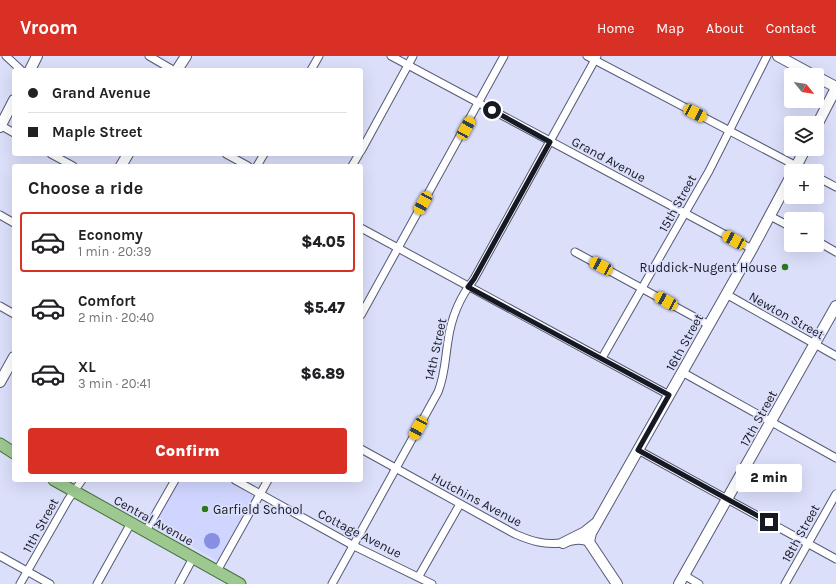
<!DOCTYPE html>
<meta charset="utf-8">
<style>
body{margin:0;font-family:Karla,sans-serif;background:#f6f6f6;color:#202124;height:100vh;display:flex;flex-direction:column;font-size:15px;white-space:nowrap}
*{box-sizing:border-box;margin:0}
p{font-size:13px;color:#757577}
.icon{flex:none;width:22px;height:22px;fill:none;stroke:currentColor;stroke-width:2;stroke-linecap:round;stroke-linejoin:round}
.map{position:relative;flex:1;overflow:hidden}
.drawer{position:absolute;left:12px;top:108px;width:351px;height:318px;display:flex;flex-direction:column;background:#fff;border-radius:4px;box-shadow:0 4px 16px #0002}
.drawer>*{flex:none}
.banner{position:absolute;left:12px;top:12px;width:351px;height:88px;border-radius:4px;box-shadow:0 4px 16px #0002;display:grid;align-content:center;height:88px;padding:0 16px;background:#fff}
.needle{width:26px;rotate:120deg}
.fabs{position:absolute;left:784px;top:12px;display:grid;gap:8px}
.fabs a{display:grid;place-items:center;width:40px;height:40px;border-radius:4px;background:#fff;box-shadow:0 4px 16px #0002;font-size:20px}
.end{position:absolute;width:18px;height:18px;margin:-9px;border:5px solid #161823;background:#fff;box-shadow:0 0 0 2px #fff}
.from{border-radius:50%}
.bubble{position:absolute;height:28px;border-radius:4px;background:#fff;box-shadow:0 4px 16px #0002;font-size:13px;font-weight:800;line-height:28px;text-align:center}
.car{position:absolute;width:12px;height:24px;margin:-12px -6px;border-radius:5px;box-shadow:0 0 3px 1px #0007;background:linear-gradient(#f5c518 24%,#345 0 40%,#f5c518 0 76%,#345 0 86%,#f5c518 0)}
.banner b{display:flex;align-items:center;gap:14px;height:38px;font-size:15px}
.banner b+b{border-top:1px solid #e0e0e0}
.banner i{width:10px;height:10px;background:#202124}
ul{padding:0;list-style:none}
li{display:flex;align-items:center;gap:12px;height:60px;margin:0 8px 6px;padding:0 8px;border:2px solid transparent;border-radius:4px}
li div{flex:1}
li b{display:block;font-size:15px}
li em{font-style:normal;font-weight:800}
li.on{border-color:#d93025}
li>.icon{width:36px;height:36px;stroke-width:1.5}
h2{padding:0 16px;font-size:18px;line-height:48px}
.primary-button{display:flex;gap:8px;margin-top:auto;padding:8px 16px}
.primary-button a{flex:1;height:46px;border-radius:4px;background:#d93025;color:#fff;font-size:16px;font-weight:800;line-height:46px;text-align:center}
header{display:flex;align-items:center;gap:24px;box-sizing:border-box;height:56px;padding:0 20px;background:#d93025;color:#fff}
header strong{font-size:19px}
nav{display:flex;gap:22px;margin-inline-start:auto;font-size:14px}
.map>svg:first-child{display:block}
</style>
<header>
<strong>Vroom</strong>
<nav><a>Home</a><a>Map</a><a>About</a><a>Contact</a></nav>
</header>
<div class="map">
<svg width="836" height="528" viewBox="0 0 836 528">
<rect width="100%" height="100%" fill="#dbdffa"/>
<path fill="#cfd5fe" d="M179,424H228L256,440L218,505L156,471L155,467Z"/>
<circle fill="#878fe3" cx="212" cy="485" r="8"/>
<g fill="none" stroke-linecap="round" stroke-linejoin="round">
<defs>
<g id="street">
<path d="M6,0L21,14"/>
<path d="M149,0L173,14"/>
<path d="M391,0L752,193"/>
<path d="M587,0L806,115"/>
<path d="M311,14L319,0"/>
<path d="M0,69L14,77"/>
<path d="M361,95L413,0"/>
<path d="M51,98L73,110"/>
<path d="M226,98L248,110"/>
<path d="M257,110L264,98"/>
<path d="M352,110L359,98"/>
<path d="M817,121L836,131"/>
<path d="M0,159L14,167"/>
<path d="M770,160L791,171"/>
<path d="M361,172L669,339"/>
<path d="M817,185L836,196"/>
<path d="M575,196L709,269"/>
<path d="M726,238L836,300"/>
<path d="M0,250L14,258"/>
<path d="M361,259L504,0"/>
<path d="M602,302L709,115L767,0"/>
<path d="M682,316L836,402"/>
<path d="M361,393L515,478C531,485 544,489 561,487C573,486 576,482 589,486"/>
<path d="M638,394L836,503"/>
<path d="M235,424L354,490L432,528"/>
<path d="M146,475L175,424"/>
<path d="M0,500L50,528"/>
<path d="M217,515L268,424"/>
<path d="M684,519L699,528"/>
<path d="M419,520L460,448"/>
<path d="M20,528L68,444L82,424"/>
<path d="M97,528L131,467"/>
<path d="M179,528L193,502"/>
<path d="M332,528L438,336C445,319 445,303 448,285C451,262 460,241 474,223L597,0"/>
<path d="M785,528L836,438"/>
</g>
<g id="secondary">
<path d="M778,0L813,19"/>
<path d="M30,14L37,0"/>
<path d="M177,14L186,0"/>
<path d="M817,21L836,31"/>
<path d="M817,69L836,32"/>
<path d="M0,71L14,44"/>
<path d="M121,110L128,98"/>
<path d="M794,115L805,93"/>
<path d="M0,326L14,301"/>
<path d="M563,487L585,476L595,468"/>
<path d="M617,528L589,486L591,477L752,193L791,120"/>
<path d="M679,528L836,250"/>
</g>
<g id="primary">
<path d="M0,388L14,397"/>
<path d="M54,424L240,528"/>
</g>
</defs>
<use href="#street" stroke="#555976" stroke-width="9"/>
<use href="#secondary" stroke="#555976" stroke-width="12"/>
<use href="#primary" stroke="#43723a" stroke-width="13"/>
<use href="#street" stroke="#fff" stroke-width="7"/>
<use href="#secondary" stroke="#fff" stroke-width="10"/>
<use href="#primary" stroke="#9dc890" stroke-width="11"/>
</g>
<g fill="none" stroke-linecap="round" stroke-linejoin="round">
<path stroke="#161823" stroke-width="5" d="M492,54L550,86L474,223L468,231L669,339L638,394L769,466"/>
</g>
<g fill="#317719" stroke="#dbdffa" stroke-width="1.5">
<circle cx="785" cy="211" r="4"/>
<circle cx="205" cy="453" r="4"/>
</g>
<g text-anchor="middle" stroke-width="3.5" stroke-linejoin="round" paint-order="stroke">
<g font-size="13" fill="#161823" stroke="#dbdffa">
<text transform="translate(609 103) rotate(28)" y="5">Grand Avenue</text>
<text transform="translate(677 147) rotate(-61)" y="5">15th Street</text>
<text transform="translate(787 259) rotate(29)" y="5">Newton Street</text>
<text transform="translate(684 286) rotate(-61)" y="5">16th Street</text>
<text transform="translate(435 293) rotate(-78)" y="5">14th Street</text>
<text transform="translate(758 362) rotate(-61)" y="5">17th Street</text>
<text transform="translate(477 443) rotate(28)" y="5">Hutchins Avenue</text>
<text transform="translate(154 464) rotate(29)" y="5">Central Avenue</text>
<text transform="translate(40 469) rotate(-61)" y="5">11th Street</text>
<text transform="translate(360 477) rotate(27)" y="5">Cottage Avenue</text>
<text transform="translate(800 477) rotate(-61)" y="5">18th Street</text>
</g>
<g font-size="13" fill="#161823" stroke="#dbdffa" text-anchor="end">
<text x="777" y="216">Ruddick-Nugent House</text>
<text x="213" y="458" text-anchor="start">Garfield School</text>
</g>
</g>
</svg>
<div class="fabs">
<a><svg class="needle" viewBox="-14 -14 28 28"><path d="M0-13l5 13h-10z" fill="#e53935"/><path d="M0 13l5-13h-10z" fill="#757577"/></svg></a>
<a><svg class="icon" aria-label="layers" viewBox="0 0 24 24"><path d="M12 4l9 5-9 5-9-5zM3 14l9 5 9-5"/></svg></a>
<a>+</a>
<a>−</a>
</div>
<i class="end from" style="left:492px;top:54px"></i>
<i class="end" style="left:769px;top:466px"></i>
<div class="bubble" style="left:736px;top:408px;width:66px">2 min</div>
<i class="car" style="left:695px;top:57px;rotate:117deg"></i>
<i class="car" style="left:466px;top:72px;rotate:29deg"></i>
<i class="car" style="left:423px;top:147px;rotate:209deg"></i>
<i class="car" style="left:734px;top:184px;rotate:299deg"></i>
<i class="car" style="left:601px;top:210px;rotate:298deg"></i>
<i class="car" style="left:666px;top:245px;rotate:299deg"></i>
<i class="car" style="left:418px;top:372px;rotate:208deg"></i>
<div class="banner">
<b><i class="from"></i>Grand Avenue</b>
<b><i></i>Maple Street</b>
</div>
<section class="drawer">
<h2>Choose a ride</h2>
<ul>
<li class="on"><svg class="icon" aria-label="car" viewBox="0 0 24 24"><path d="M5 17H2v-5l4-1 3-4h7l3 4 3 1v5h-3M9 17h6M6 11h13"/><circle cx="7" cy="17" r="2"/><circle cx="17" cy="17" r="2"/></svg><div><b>Economy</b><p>1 min · 20:39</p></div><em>$4.05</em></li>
<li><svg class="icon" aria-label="car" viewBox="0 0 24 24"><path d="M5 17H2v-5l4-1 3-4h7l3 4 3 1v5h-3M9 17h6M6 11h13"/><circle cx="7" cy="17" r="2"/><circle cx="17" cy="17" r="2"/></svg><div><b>Comfort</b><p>2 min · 20:40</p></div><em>$5.47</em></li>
<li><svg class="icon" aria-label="car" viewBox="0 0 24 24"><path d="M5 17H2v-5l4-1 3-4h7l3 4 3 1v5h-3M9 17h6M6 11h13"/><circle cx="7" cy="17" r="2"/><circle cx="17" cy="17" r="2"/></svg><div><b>XL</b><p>3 min · 20:41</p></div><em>$6.89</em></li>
</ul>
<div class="primary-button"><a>Confirm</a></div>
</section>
</div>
